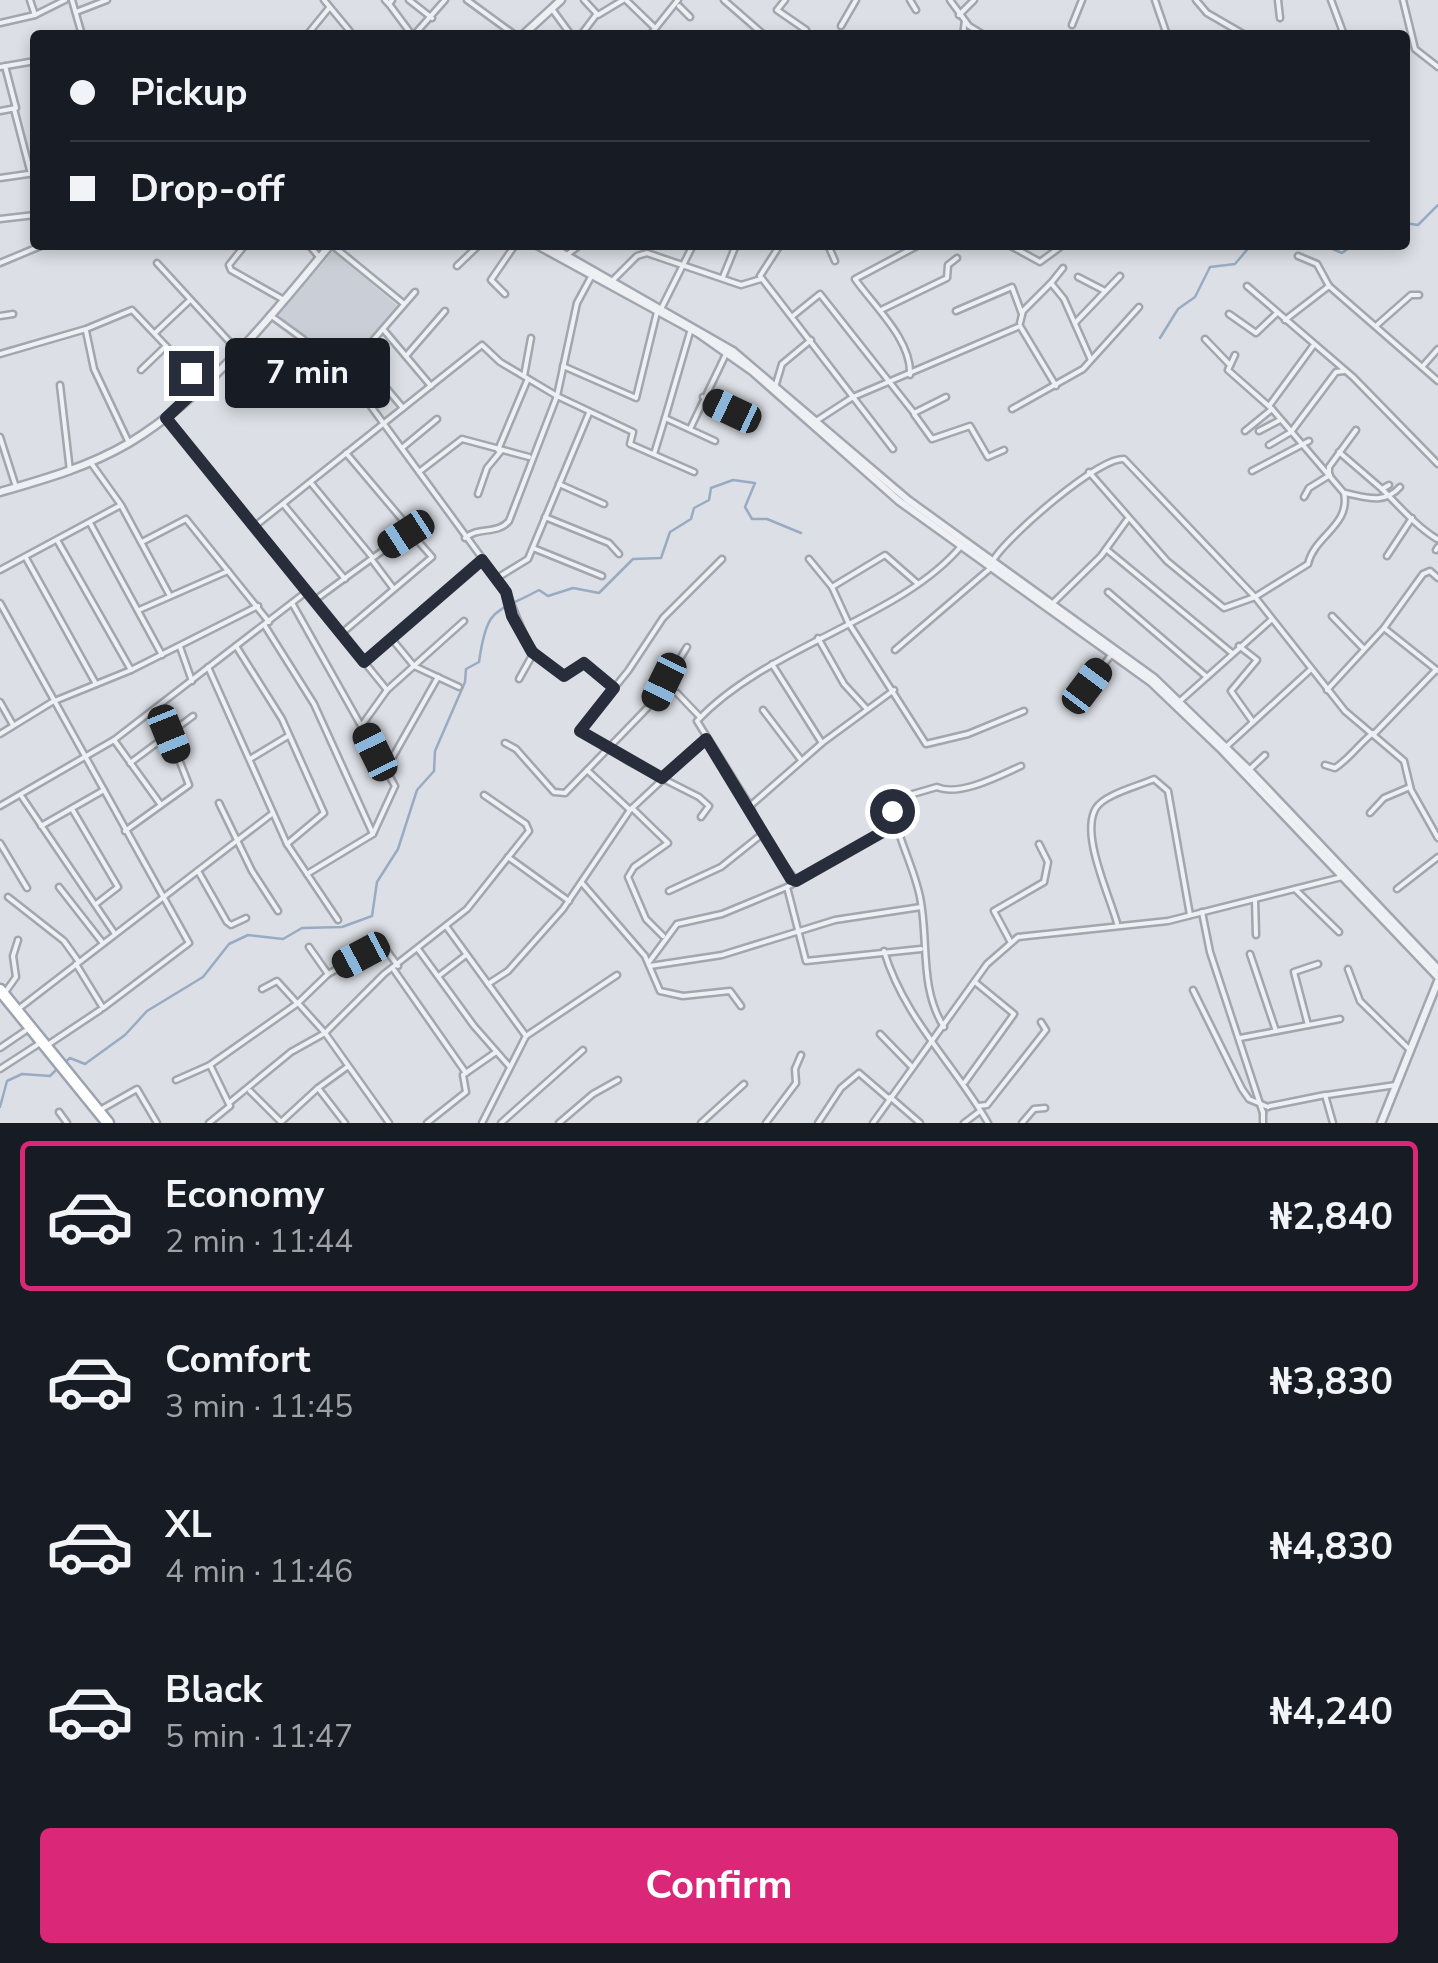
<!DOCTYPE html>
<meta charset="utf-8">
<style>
body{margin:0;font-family:"Nunito Sans",sans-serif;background:#242831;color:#f1f3f6;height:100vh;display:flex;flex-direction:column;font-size:38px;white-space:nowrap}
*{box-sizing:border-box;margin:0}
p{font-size:32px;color:#9ea1a6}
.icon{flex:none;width:55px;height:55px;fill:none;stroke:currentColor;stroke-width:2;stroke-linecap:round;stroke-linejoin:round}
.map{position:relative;height:1123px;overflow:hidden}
.drawer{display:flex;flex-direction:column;background:#171b24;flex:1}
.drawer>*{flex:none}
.banner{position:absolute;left:30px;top:30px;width:1380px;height:220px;border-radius:10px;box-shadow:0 5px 15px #0003;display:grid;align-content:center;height:220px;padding:0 40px;background:#171b24}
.end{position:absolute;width:45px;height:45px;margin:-22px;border:12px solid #272d3a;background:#fff;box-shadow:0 0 0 5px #fff}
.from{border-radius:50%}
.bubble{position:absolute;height:70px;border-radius:10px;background:#171b24;box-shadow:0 5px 15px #0003;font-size:32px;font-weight:700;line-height:70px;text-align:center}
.car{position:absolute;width:30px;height:60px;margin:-30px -15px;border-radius:12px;box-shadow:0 0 8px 2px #0007;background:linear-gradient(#222 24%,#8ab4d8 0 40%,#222 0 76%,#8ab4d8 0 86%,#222 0)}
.banner b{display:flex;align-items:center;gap:35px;height:95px;font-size:38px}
.banner b+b{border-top:2px solid #363941}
.banner i{width:25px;height:25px;background:#f1f3f6}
ul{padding:18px 0 0;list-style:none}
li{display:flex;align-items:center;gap:30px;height:150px;margin:0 20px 15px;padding:0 20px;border:5px solid transparent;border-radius:10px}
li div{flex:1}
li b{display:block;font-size:38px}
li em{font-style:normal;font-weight:700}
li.current{border-color:#db2777}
li>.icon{width:90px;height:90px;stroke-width:1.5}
.button{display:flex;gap:20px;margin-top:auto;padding:20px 40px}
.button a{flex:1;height:115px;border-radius:10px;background:#db2777;color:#fff;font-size:40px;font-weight:700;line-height:115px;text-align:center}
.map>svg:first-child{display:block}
</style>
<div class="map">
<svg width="1438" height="1123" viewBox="0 0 1438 1123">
<rect width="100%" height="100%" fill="#dcdfe5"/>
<path fill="#caced6" d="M333,251L399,307L343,371L279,315Z"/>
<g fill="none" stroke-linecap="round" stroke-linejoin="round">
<g stroke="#99abc3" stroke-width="2.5">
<path d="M1405,223L1418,225L1438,205"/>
<path d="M1260,245H1267"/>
<path d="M1301,245H1313"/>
<path d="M1323,245L1342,253L1353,245"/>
<path d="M1160,338L1178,309L1195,297L1210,267L1235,264L1251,245"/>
<path d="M63,1064L70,1058L85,1064L125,1035L147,1011L203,977L229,944L248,935L283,939L302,928L342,927L372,916L377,882L398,849L417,790L434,771L435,751L465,682L466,669L479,662C487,605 495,614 539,590L548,596L573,588L599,593L633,559L661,558L670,532L691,519L694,508L709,500L711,488L733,480L755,483L745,507L752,519H767L801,533"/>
<path d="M0,1107L7,1081L22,1074L50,1076L57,1069"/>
</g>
<defs>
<g id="minor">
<path d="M30,0L35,15"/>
<path d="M72,0L82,35"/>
<path d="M324,0L353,35"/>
<path d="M385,0L389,4L392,0"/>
<path d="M409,0L432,18"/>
<path d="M467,0L515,35"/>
<path d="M584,0L598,15L623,0"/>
<path d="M626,0L655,28"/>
<path d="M724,0L764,35"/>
<path d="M785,0L777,10L806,30L804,34"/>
<path d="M910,0L916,10"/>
<path d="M950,0L969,26L984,35"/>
<path d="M1155,0L1167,35"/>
<path d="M1196,0L1207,13L1245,35"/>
<path d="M1278,0L1280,18"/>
<path d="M1331,0L1344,35"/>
<path d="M1403,0L1415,49L1438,67"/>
<path d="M389,4L412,35"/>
<path d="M679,6L690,17"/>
<path d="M552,9L571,35"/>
<path d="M76,12L107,0"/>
<path d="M959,15L974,0"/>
<path d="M0,23L35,15L65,0"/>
<path d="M1072,25L1082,0"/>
<path d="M841,26L856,0"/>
<path d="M307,35L329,8"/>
<path d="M414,35L445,0"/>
<path d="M581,35L596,15"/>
<path d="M650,35L678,0"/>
<path d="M963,35L965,21"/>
<path d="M0,67L35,61"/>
<path d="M14,109L31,174"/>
<path d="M0,111L16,108L5,66"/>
<path d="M0,178L35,173"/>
<path d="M0,219L35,215"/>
<path d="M245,245L229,265L231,270L284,300"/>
<path d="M309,245L320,258"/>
<path d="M332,245L403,303"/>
<path d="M780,245L760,276L893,449"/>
<path d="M828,245L835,261"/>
<path d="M1009,245L1040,262L1063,245"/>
<path d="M568,254L580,245"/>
<path d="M0,263L43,245"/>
<path d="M157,263L237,350"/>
<path d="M457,266L479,245"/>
<path d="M723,277L736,245"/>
<path d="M1078,277L1105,291"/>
<path d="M611,282L637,256L647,253L741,285L761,279"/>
<path d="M1051,283L1063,268"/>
<path d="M1247,286L1353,377L1438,464"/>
<path d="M1329,286L1438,381"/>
<path d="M505,294L491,280L515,245"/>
<path d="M662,307L693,245"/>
<path d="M881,310L947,278L948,265L957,258"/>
<path d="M956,311L1012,287L1022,314"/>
<path d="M1229,314L1256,333L1277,313"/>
<path d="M270,315L303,339L370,405L504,588C524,627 521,651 563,676L584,663L614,688"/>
<path d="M794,315L820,294L914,413L946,397"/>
<path d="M0,316L13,314"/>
<path d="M1285,320L1329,286L1317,264L1298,256"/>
<path d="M1020,323L1023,311L1051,283L1064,299L1091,360"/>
<path d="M1075,323L1120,276"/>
<path d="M1377,325L1411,295H1419"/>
<path d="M383,329L431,386"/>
<path d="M86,331L94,369L129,443"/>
<path d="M155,333L190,300"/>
<path d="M1205,339L1229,364"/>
<path d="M0,354L86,329L132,310L202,384"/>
<path d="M406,356L445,311"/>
<path d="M361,358L403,408"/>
<path d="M563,366L636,398L657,312"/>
<path d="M1422,367L1438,349"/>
<path d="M141,370L166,346"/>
<path d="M910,375C912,340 873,305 855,279L919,245"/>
<path d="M342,376L415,292"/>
<path d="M524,376L531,338"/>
<path d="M776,384L782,364L811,340"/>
<path d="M60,385L70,471"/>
<path d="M703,397L733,411"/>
<path d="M1269,406L1313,346"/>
<path d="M1012,409L1083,369L1139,307"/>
<path d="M914,414L932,439L970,426L988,457L1004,450"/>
<path d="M166,418L387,690"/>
<path d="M665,418L690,332"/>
<path d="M816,421L853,397L1020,326L1056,386"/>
<path d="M690,429L726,354"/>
<path d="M1245,431L1272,409"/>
<path d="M1259,431L1280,420"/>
<path d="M0,437L16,487"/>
<path d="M1269,445L1291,432L1336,372L1344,371"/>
<path d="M402,448L437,419"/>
<path d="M498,450L527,381"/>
<path d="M1339,452L1382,489L1389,485"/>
<path d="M654,454L665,418L715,441"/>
<path d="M91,463L121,505L169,594"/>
<path d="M1252,471L1309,441"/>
<path d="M419,472L462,439L529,457"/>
<path d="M1089,472L1167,561L1224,608L1255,597L1308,564C1314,536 1351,525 1344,493L1272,409L1228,370L1235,355"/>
<path d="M1329,473V467L1356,430"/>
<path d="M311,483L372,557"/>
<path d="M559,484L604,504"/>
<path d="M1382,489C1399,506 1416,526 1437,539"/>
<path d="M1345,493C1365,497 1384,505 1400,487"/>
<path d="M478,494L487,468L501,451"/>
<path d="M1304,497L1309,488L1330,475"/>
<path d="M284,505L345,579"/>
<path d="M545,517L609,543L619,554"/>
<path d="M90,523L162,655"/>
<path d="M255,526L482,345L500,362L557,396L633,432L630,444L694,472"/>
<path d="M465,538C479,526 497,535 509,521L557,396L577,303L591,277"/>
<path d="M57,540L131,670"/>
<path d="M142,542L186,519L269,622"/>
<path d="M533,548L602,576"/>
<path d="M1106,549L1232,653"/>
<path d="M1436,550L1438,547"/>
<path d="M1387,556L1412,518"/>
<path d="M26,558L96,684"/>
<path d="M809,559L832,587L848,622L926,744L968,734L1024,711"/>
<path d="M994,559C1009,535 1099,457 1124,459L1255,597L1345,711L1404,761L1411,790L1438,838"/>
<path d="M372,560L393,588"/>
<path d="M0,570L119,506"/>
<path d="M497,578L528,559L589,413"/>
<path d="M832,587L885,555L917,583"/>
<path d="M1108,592L1207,677"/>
<path d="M315,600L411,530L346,453"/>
<path d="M1054,602L1101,556L1127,520"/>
<path d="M0,603L189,943L103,1008L76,964"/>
<path d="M292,603L395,786L373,834L307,874"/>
<path d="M139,610L228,571"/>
<path d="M1332,616L1364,649"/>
<path d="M265,626L314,704L373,834"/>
<path d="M1384,628L1438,671"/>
<path d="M342,633L432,557L411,533"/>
<path d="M391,638L414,666L459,687"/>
<path d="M818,638L844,684L866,708"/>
<path d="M236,646L282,719L324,813L287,844"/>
<path d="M1239,646L1257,660L1231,691L1253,722"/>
<path d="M180,647L192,681"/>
<path d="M895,650L993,566"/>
<path d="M364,662L481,561"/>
<path d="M772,664L822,743"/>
<path d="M208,667L287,844L338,920"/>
<path d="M519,679L533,654"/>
<path d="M1087,685L1112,654"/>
<path d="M1327,690L1384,628L1423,574L1430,571L1438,578"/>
<path d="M677,693L700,717"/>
<path d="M1180,701L1271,620"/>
<path d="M0,702L13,725"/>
<path d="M763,710L801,760"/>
<path d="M362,725L387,690L464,621"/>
<path d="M0,734L52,702L131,670L258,606"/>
<path d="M1374,734L1436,670"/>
<path d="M114,740L161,805"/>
<path d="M505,743L516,749L554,792L565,793L655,700L687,647"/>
<path d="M1226,747L1310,670"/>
<path d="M250,759L288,736"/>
<path d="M130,763L193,716"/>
<path d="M1325,765L1335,768C1350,758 1359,744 1373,733"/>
<path d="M386,769L438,677"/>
<path d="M587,770L630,810"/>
<path d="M1249,770L1265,755"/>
<path d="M22,797L115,934"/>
<path d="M219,803L252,871L278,911"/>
<path d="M0,806L114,740L306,592"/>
<path d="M750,806L822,743L894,690"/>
<path d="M632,808L668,843L634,867L628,877L646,919L663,936"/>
<path d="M72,809L118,887L96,904"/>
<path d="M1370,813L1384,798L1410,787"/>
<path d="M701,817L709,806L699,797L628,761L580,730L628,671L663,618L722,559"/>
<path d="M41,826L104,790"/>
<path d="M125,831L189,785L169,734"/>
<path d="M0,843L27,888"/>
<path d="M508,857L569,901"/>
<path d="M198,871L227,922L231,925L246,918"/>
<path d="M796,881L763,837L750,806L697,721C768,645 901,619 962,545"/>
<path d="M582,883L645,956L660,991L683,996L730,991L741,1006"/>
<path d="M59,887L102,942"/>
<path d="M787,887L806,961L921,949"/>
<path d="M1295,889L1339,932"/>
<path d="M1397,889L1438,857"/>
<path d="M669,891L721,867L761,835"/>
<path d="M8,897L64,941L79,962"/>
<path d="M1255,899L1256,935"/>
<path d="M1202,912L1210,952L1263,1113"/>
<path d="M1117,923C1109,894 1080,834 1096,808C1105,794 1139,786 1154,779L1168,791L1190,915"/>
<path d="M446,926L526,1036L482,1123"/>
<path d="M1010,941L994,911L1044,882L1048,862L1039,844"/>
<path d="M309,947L328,974"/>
<path d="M418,949L474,1026L510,1067"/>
<path d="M884,951C904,1018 954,1064 988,1123"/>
<path d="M1250,954L1276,1031"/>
<path d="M649,962L677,924L722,914L787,887L895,825"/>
<path d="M650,966L722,955L835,920L921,907"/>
<path d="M1348,969L1360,1001L1410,1050"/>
<path d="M394,970L466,1073"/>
<path d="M440,975L466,955"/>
<path d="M488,984L508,971L563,909L630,810L705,740"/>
<path d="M262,989L277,981L297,1003"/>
<path d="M1193,990L1242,1089L1249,1099L1268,1107"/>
<path d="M6,991L16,977L13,956L18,940"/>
<path d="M17,1010L273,813"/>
<path d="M1308,1025L1294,972L1318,964"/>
<path d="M944,1027C919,988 929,940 920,897C913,863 895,835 892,800L937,787C959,797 999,776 1021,766"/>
<path d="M880,1034L912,1067"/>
<path d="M526,1036L617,975"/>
<path d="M1240,1038L1340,1019"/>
<path d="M46,1046L100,1010"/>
<path d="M0,1048L25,1031"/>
<path d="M0,1069L37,1045"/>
<path d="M176,1080L210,1065"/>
<path d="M965,1082L1014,1014L975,982"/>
<path d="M250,1091L281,1122L318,1088"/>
<path d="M1327,1095L1396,1085"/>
<path d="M890,1097L920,1123"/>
<path d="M229,1103L291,1052L325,1033L298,1003L328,974L382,944L398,966"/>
<path d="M978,1106L987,1105L1046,1030L1041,1022"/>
<path d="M1270,1106L1325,1095L1333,1123"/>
<path d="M100,1110L137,1089L157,1123"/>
<path d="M59,1112L67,1123"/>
<path d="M1263,1112V1123"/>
<path d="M209,1123L230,1106L210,1065L298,1003"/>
<path d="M345,1123L318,1088L347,1067"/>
<path d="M389,1123L325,1033L384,974L467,909L529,831L526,824L484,795"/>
<path d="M427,1123L466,1092L463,1075L496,1052"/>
<path d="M501,1123L583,1050"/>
<path d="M559,1123L593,1094L618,1080"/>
<path d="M701,1123L744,1084"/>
<path d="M766,1123L796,1083L795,1069L801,1055"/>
<path d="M818,1123L841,1088L859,1073L888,1098"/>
<path d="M873,1123L987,964L1018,937L1168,921L1342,877"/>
<path d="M964,1123L980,1111"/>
<path d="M1022,1123L1034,1109L1045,1108"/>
</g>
<g id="tertiary">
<path d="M523,35L561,0"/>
<path d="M537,245L698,333L752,371L899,501L1151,682L1220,748L1438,977"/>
<path d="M548,245L733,351L908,500L1154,678L1249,770L1438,969"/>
<path d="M0,492C45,479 88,467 129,443C207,396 273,315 330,245"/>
<path d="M1381,1123L1438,981"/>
</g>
<path id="primary" d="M0,990L108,1123"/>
</defs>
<use href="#minor" stroke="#a2a6ae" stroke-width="9"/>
<use href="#tertiary" stroke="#a2a6ae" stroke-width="11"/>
<use href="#primary" stroke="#9ca3b0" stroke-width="15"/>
<use href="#minor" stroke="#eef0f4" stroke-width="4"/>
<use href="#tertiary" stroke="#eef0f4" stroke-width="6"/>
<use href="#primary" stroke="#fff" stroke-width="10"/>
</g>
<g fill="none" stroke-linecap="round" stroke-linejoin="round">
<path stroke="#272d3a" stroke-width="12" d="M191,373L202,384L166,418L364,662L482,560L506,592L512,616L532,652L564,676L584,663L614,688L580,731L662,778L706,739L791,879L796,881L895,825L892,811"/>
</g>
</svg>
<i class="end from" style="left:892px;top:811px"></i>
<i class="end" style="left:191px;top:373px"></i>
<div class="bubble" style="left:225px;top:338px;width:165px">7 min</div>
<i class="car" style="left:732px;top:411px;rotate:295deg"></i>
<i class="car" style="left:406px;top:534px;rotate:237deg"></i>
<i class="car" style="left:664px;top:682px;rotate:206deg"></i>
<i class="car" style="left:1087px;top:686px;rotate:37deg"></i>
<i class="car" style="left:169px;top:734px;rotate:158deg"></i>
<i class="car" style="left:375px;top:752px;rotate:334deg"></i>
<i class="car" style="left:361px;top:955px;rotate:242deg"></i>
<div class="banner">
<b><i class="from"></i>Pickup</b>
<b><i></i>Drop-off</b>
</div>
</div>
<section class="drawer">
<ul>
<li class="current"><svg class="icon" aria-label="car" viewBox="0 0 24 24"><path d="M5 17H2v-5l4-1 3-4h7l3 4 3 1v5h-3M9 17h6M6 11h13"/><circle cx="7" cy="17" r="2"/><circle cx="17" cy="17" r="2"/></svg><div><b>Economy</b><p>2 min · 11:44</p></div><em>₦2,840</em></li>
<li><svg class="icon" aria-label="car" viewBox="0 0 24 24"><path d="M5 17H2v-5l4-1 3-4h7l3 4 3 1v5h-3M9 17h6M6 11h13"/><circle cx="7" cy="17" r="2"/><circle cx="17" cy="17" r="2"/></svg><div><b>Comfort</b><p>3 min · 11:45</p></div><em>₦3,830</em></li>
<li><svg class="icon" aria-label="car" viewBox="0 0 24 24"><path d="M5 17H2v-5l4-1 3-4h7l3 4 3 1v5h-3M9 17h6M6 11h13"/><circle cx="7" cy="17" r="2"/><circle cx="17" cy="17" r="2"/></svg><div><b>XL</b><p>4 min · 11:46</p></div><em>₦4,830</em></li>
<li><svg class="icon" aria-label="car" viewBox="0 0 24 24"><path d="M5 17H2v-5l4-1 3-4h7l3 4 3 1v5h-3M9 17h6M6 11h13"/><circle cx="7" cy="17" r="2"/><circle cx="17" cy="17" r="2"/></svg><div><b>Black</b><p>5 min · 11:47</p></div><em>₦4,240</em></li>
</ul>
<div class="button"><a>Confirm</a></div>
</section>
